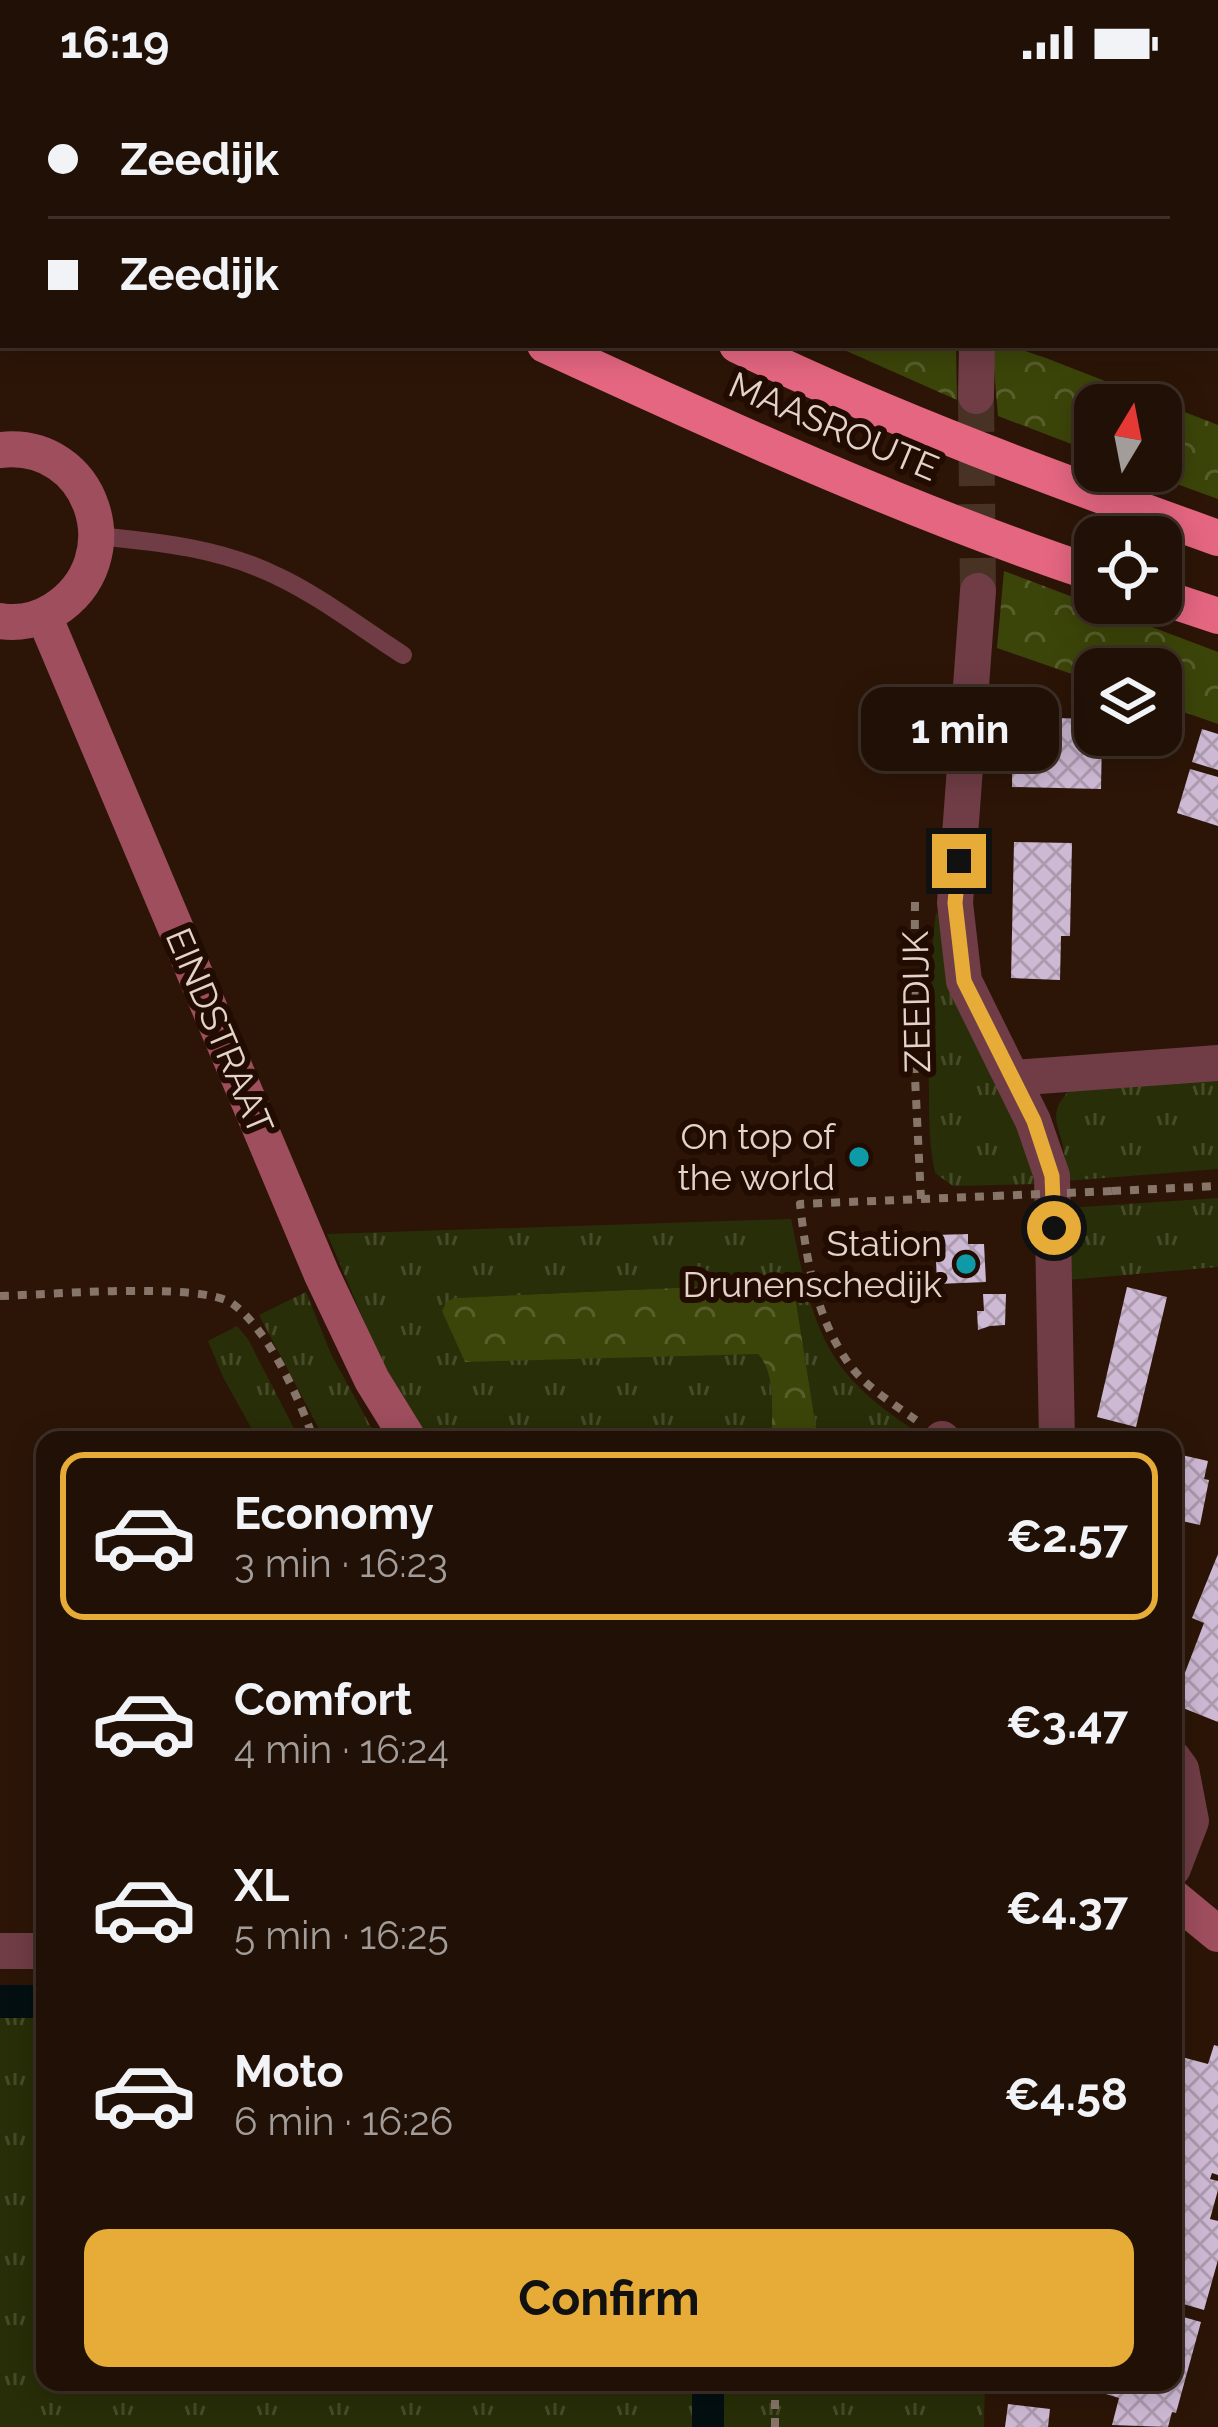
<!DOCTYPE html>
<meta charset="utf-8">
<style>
body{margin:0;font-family:Raleway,sans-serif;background:#2d1e13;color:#f1f3f6;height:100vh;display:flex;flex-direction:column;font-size:45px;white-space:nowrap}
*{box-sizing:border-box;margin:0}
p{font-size:39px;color:#a29d9a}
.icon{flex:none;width:66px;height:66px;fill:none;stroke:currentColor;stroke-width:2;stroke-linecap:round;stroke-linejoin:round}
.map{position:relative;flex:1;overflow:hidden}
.sheet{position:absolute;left:36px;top:1347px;width:1146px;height:960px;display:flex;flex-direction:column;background:#211005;border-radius:24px;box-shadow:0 6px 30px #0003,0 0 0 3px #3e3027}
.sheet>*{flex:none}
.top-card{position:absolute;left:0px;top:0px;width:1218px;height:264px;box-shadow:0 6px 30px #0003,0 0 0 3px #3e3027;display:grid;align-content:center;height:264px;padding:0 48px;background:#211005}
.needle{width:78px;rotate:10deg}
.fabs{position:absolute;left:1074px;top:300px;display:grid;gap:24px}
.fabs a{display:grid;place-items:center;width:108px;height:108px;border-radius:24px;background:#211005;box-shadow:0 6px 30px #0003,0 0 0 3px #3e3027;font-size:60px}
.end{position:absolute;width:54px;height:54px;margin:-27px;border:15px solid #e7ac37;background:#111;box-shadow:0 0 0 6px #111}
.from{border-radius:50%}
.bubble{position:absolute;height:84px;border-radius:24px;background:#211005;box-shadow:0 6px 30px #0003,0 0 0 3px #3e3027;font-size:39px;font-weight:700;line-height:84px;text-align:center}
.top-card b{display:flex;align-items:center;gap:42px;height:114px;font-size:45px}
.top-card b+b{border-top:3px solid #3e3027}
.top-card i{width:30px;height:30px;background:#f1f3f6}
ul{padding:21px 0 0;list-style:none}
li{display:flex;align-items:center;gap:36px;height:168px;margin:0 24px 18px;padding:0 24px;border:6px solid transparent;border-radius:24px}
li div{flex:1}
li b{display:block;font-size:45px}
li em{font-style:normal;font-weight:700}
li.current{border-color:#e7ac37}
li>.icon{width:108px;height:108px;stroke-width:1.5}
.action{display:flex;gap:24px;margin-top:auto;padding:24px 48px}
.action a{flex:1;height:138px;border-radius:24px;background:#e7ac37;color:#111;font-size:48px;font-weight:700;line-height:138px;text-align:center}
.status{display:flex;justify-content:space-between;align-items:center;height:84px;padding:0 60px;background:#211005;direction:ltr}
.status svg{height:33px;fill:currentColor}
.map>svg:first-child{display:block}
</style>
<div class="status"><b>16:19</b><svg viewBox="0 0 49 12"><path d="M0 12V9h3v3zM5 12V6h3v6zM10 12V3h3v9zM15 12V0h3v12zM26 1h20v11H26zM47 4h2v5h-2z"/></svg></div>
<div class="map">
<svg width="1218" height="2343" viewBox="0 0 1218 2343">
<defs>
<pattern id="grass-tufts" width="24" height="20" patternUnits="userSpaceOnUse" patternTransform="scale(3)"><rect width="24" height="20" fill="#282e07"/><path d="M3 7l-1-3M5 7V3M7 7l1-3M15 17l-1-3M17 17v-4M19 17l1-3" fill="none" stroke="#474b2a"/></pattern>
<pattern id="forest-crowns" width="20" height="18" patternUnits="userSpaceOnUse" patternTransform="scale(3)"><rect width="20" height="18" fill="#3c4509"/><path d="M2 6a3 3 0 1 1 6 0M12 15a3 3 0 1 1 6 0" fill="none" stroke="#585f2c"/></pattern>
<pattern id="building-cross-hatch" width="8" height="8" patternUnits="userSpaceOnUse" patternTransform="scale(3)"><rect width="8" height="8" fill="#ceb9d4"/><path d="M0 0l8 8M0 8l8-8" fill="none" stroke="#ac9aae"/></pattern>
</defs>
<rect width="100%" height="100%" fill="#2c1507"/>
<g fill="url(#grass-tufts)">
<path d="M936,828L942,836L1034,1093V1100L953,1102L935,1089C929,1062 929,1034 929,1006C927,946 929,887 936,828Z"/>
<path d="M1218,994V1085L1066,1097C1065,1087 1065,1077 1064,1067C1059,1039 1046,1029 1071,1005Z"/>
<path d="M1218,1114V1183L1067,1196V1124Z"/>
<path d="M791,1135C803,1192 812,1254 854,1298C875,1321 903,1338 927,1356H818L796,1218L719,1202L455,1214L758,1270C777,1291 771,1329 772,1356H433C383,1299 358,1218 327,1150Z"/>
<path d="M306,1208L331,1270L378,1356H325L259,1231Z"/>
<path d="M237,1242L248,1255L300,1356H258L223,1293L208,1257Z"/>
<path d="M0,1934H45V2298H692V2343H0Z"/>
<path d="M724,2298H985L984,2343H724Z"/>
</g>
<g fill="url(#forest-crowns)">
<path d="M833,261H956L957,316Z"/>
<path d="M992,261H1007L1046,274L1218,341V415L1141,387H1161V321H1095V369L998,332Z"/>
<path d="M1004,487L1218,568V640L1161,620V585H1095V598L997,564Z"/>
<path d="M719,1202L796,1218L818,1356H772C771,1329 777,1291 758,1270L465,1278L442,1227L447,1217L455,1214Z"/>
</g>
<g fill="#030f11">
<rect x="0" y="1901" width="45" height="33"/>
<rect x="692" y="2298" width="32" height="45"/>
</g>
<g fill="url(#building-cross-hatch)">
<path d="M1013,633L1095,635V651H1102L1101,705L1012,703Z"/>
<path d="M1202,645L1218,650V686L1192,678Z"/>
<path d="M1190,685L1218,693V742L1177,729Z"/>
<path d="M1014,758L1072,759L1070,852H1061L1060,896L1011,894Z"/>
<path d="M968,1150V1160H984L986,1198L937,1200L935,1151Z"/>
<path d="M1127,1203L1167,1213L1136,1343L1097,1333Z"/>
<path d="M983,1210H1006L1005,1241L990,1242L978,1246L977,1227H984Z"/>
<path d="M1173,1369L1208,1377L1204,1395L1209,1396L1200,1441L1173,1435Z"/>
<path d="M1218,1470V1638L1173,1620L1204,1539L1192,1534Z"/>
<path d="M1214,1961L1218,1962V2091L1212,2089L1210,2095L1218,2097V2106L1210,2135L1218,2137V2176L1204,2226L1173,2217V1990L1178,1972L1208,1980Z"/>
<path d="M1173,2230L1201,2238L1176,2329L1172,2328L1168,2343L1112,2341L1119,2314L1093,2306L1095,2298H1173Z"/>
<path d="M1008,2320L1050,2325L1048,2343H1005Z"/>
</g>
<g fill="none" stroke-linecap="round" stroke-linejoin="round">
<path stroke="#473224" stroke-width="36" stroke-dasharray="36 18" stroke-linecap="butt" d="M976,312L978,507"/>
<g stroke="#887569" stroke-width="8" stroke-dasharray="9 9" stroke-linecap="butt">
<path d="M915,818L914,973L921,1115"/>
<path d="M1112,1107L1218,1102"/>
<path d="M0,1212C46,1211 202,1197 233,1220C269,1247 299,1314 314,1356"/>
<path d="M916,1336C892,1319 861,1300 845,1274C815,1229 806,1173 800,1120L995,1112"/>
<path d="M775,2298V2343"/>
</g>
<path stroke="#703d46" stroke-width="18" d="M97,452C159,458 220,464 277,492C318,511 364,546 403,571"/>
<g stroke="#703d46" stroke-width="36">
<path d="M996,3V0"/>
<path d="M976,312L977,261"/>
<path d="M978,507L955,819L964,897L1033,1037L1052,1092L1057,1356"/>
<path d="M1013,994L1218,979"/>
<path d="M942,1355L943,1356"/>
<path d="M1173,1674L1181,1685L1191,1737L1173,1784"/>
<path d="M0,1867H45"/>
</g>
<g stroke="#9f4e5e" stroke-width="36">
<path d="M0,366C93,355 133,476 54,526C38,536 18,540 0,537"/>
<path d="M44,532L322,1191L372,1296L409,1356"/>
<path d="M1173,1813L1218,1850"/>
</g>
<g stroke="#e56681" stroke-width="36">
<path d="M80,0L84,3"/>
<path d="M224,0L230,3"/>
<path d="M545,261C725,344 907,427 1095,490"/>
<path d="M737,261C892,336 1056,396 1218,454"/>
<path d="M1161,513L1218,532"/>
</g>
<path stroke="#887569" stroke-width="8" stroke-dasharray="9 9" stroke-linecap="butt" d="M995,1112L1112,1107"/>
</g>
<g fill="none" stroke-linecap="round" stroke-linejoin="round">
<path stroke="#e7ac37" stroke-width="15" d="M959,777L955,819L964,897L1034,1037L1052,1092L1054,1144"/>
</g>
<g fill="#0f9aa8" stroke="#220c01" stroke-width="4.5">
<circle cx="859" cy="1073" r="12"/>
<circle cx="966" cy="1180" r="12"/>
</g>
<g text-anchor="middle" stroke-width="12" stroke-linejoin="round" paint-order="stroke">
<g font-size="36" fill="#e3d3ca" stroke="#220c01">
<text transform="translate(834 342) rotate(23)" y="13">MAASROUTE</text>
<text transform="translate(916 918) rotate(-91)" y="13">ZEEDIJK</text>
<text transform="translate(220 947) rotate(67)" y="13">EINDSTRAAT</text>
</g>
<g font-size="36" fill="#e3d3ca" stroke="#220c01" text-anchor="end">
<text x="835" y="1065">On top of<tspan x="835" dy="41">the world</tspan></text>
<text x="942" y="1172">Station<tspan x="942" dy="41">Drunenschedijk</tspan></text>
</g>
</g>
</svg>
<div class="fabs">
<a><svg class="needle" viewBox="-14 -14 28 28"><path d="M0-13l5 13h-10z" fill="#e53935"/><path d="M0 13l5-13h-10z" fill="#a29d9a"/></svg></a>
<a><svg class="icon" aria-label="locate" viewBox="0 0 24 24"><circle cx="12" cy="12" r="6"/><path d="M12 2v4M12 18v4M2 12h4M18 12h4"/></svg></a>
<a><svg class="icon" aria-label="layers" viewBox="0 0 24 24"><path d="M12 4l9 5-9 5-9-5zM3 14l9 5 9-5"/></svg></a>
</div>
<i class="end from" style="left:1054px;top:1144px"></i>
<i class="end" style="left:959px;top:777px"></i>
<div class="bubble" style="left:861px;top:603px;width:198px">1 min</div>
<div class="top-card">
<b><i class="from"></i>Zeedijk</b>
<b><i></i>Zeedijk</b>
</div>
<section class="sheet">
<ul>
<li class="current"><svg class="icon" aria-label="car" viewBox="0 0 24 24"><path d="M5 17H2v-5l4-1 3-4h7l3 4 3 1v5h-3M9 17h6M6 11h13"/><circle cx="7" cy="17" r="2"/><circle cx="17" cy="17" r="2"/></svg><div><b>Economy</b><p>3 min · 16:23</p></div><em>€2.57</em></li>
<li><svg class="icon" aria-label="car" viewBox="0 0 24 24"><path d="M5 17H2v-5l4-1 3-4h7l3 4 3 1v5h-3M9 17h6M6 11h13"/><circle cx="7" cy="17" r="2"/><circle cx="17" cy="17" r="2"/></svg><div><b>Comfort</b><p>4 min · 16:24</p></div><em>€3.47</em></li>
<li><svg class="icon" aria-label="car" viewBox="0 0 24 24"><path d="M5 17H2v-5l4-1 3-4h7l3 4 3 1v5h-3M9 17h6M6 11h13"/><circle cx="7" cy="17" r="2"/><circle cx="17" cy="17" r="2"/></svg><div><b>XL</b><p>5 min · 16:25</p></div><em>€4.37</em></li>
<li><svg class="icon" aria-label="car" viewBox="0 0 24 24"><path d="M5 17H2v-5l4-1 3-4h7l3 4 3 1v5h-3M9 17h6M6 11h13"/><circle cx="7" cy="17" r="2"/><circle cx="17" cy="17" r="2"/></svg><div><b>Moto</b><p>6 min · 16:26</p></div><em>€4.58</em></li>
</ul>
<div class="action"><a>Confirm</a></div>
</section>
</div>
